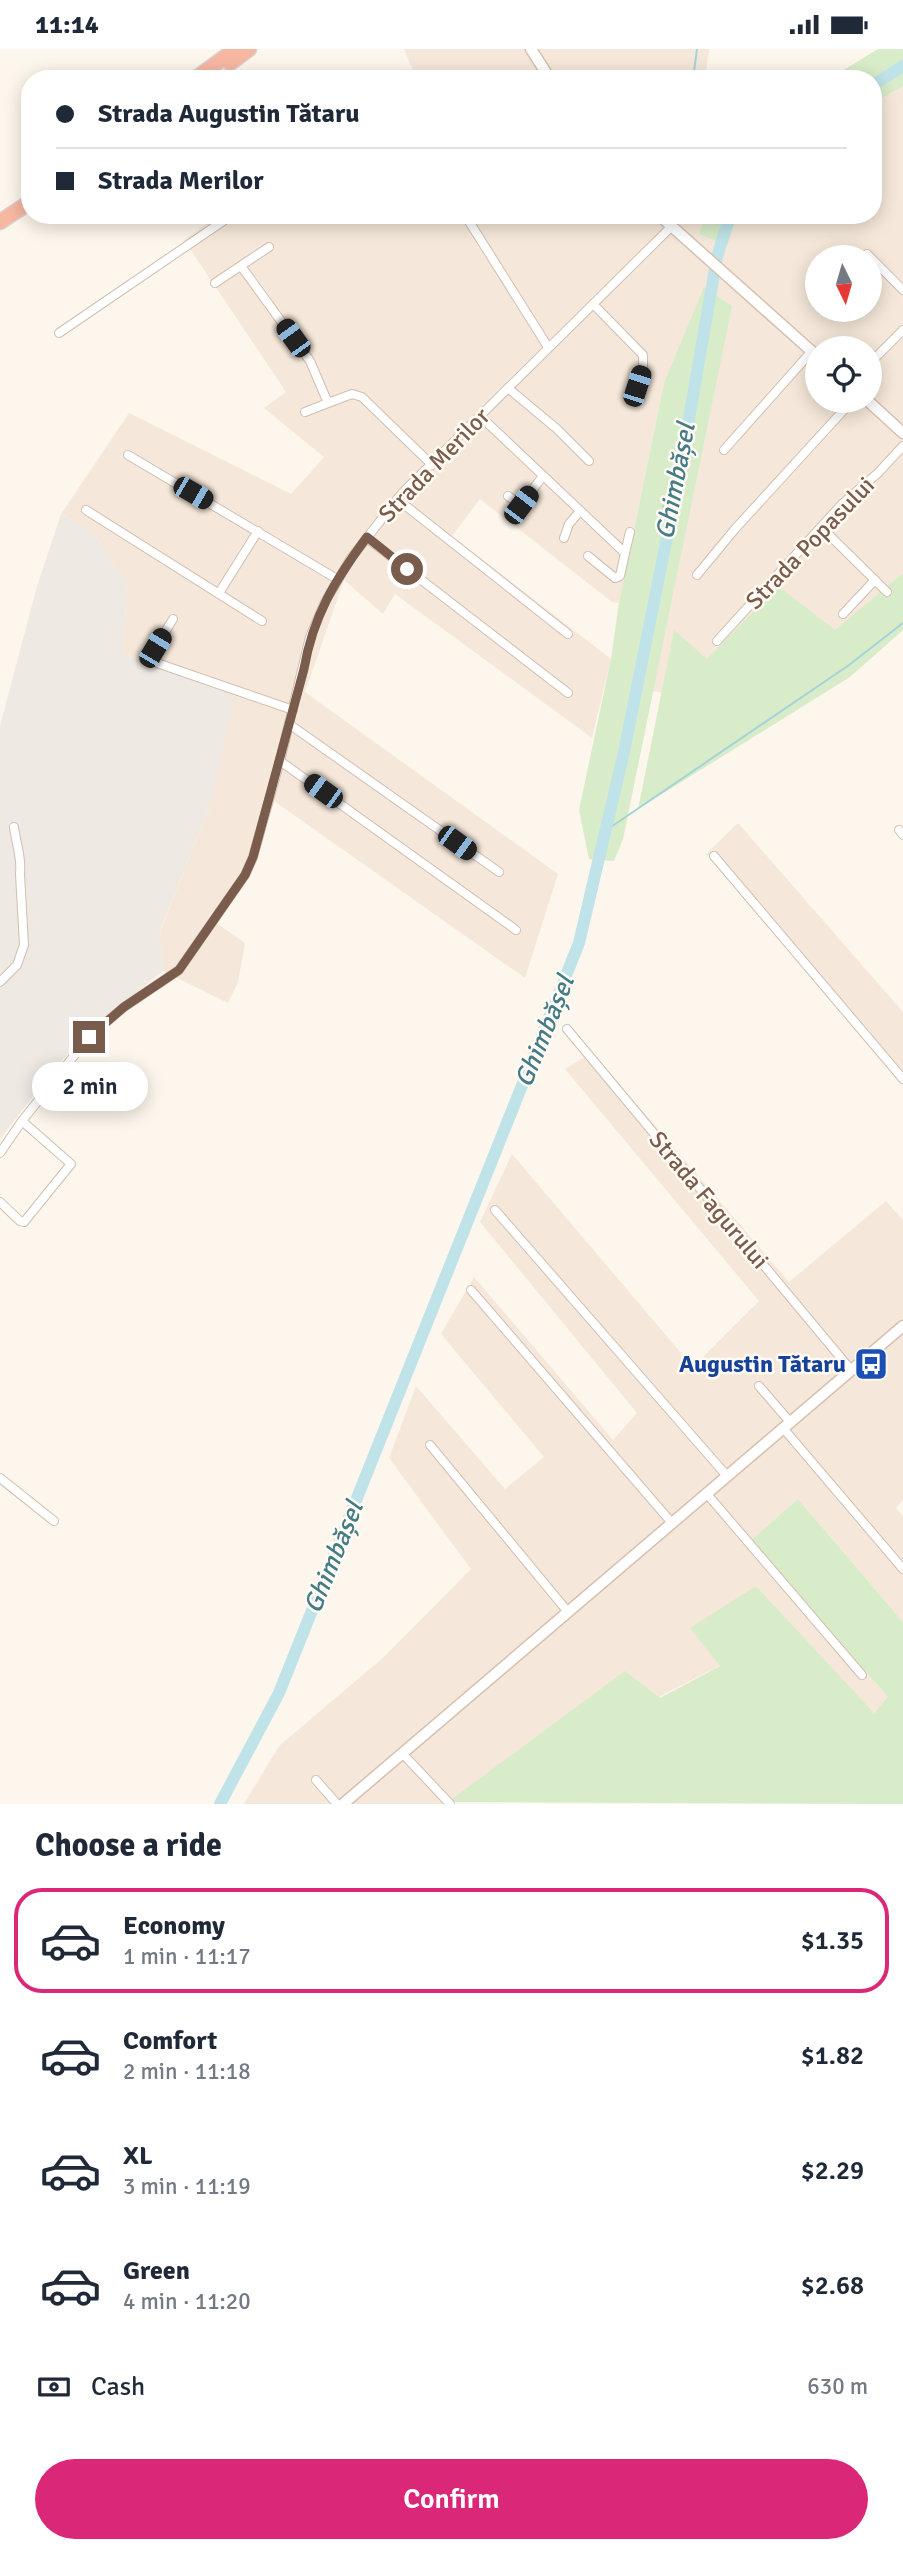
<!DOCTYPE html>
<meta charset="utf-8">
<style>
body{margin:0;font-family:Signika,sans-serif;background:#f6f6f7;color:#1f2937;height:100vh;display:flex;flex-direction:column;font-size:26px;white-space:nowrap}
*{box-sizing:border-box;margin:0}
p{font-size:23px;color:#747a83}
.icon{flex:none;width:38px;height:38px;fill:none;stroke:currentColor;stroke-width:2;stroke-linecap:round;stroke-linejoin:round}
.map{position:relative;height:1755px;overflow:hidden}
.sheet{display:flex;flex-direction:column;background:#fff;flex:1}
.sheet>*{flex:none}
.banner{position:absolute;left:21px;top:21px;width:861px;height:154px;border-radius:28px;box-shadow:0 4px 18px #0003;display:grid;align-content:center;height:154px;padding:0 35px;background:#fff}
.needle{width:46px;rotate:175deg}
.buttons{position:absolute;left:805px;top:196px;display:grid;gap:14px}
.buttons a{display:grid;place-items:center;width:77px;height:77px;border-radius:50%;background:#fff;box-shadow:0 4px 18px #0003;font-size:35px}
.end{position:absolute;width:32px;height:32px;margin:-16px;border:9px solid #7a5c4d;background:#fff;box-shadow:0 0 0 4px #fff}
.from{border-radius:50%}
.bubble{position:absolute;height:49px;border-radius:24px;background:#fff;box-shadow:0 4px 18px #0003;font-size:23px;font-weight:600;line-height:49px;text-align:center}
.car{position:absolute;width:21px;height:42px;margin:-21px -10px;border-radius:9px;box-shadow:0 0 5px 2px #0007;background:linear-gradient(#222 24%,#8ab4d8 0 40%,#222 0 76%,#8ab4d8 0 86%,#222 0)}
.banner b{display:flex;align-items:center;gap:24px;height:66px;font-size:26px}
.banner b+b{border-top:2px solid #e0e1e3}
.banner i{width:18px;height:18px;background:#1f2937}
ul{padding:0;list-style:none}
li{display:flex;align-items:center;gap:21px;height:105px;margin:0 14px 10px;padding:0 21px;border:4px solid transparent;border-radius:28px}
li div{flex:1}
li b{display:block;font-size:26px}
li em{font-style:normal;font-weight:600}
li.current{border-color:#db2777}
li>.icon{width:63px;height:63px;stroke-width:1.5}
h2{padding:0 35px;font-size:32px;line-height:84px}
.pay{display:flex;align-items:center;gap:18px;height:77px;padding:0 35px;font-size:26px}
.pay p{margin-inline-start:auto}
.action{display:flex;gap:14px;margin-top:auto;padding:14px 35px}
.action a{flex:1;height:80px;border-radius:42px;background:#db2777;color:#fff;font-size:28px;font-weight:600;line-height:80px;text-align:center}
.status{display:flex;justify-content:space-between;align-items:center;height:49px;padding:0 35px;background:#fff;direction:ltr}
.status svg{height:19px;fill:currentColor}
.map>svg:first-child{display:block}
</style>
<div class="status"><b>11:14</b><svg viewBox="0 0 49 12"><path d="M0 12V9h3v3zM5 12V6h3v6zM10 12V3h3v9zM15 12V0h3v12zM26 1h20v11H26zM47 4h2v5h-2z"/></svg></div>
<div class="map">
<svg width="903" height="1755" viewBox="0 0 903 1755">
<rect width="100%" height="100%" fill="#fdf6ec"/>
<g fill="#f5e8da" fill-rule="evenodd">
<path d="M404,0H709L705,30H412L415,27Z"/>
<path d="M903,37V524L835,582L707,610L674,582L662,644L653,642L731,257L664,334L619,554L612,553L480,450L452,487L611,610L592,689L395,545L383,565L344,531L305,643L558,825L525,929L274,752L251,825L215,873L245,894L238,933L228,954L163,922L160,882L211,755L123,605L127,536L95,485L61,465L129,364L291,445L324,408L264,359L286,343L184,191L219,166H705L699,185L734,176L744,166H873V54ZM817,208H870V261H817ZM817,299H870V352H817Z"/>
<path d="M738,774L903,963V1037L706,805Z"/>
<path d="M592,1003L789,1233L886,1152L903,1171V1451L896,1459L903,1467V1573L798,1450L751,1491L889,1649L873,1664L756,1537L721,1616L450,1755H244L279,1697L385,1607L471,1520L389,1409L416,1337L505,1440L544,1408L441,1285L474,1228L613,1391L637,1364L480,1173L512,1105L693,1318L759,1252L565,1020Z"/>
</g>
<path fill="#efe9e4" d="M61,465L95,485L127,536L123,605L236,645L211,755L160,881L163,922L113,962L56,1017L0,1090V677L37,537Z"/>
<g fill="#d8ecc9">
<path d="M878,0H903V37L873,54V30H829Z"/>
<path d="M705,166H744L734,176L727,196L699,185Z"/>
<path d="M704,238L732,257L623,790L614,812L589,810L579,761L611,610L619,554L664,334Z"/>
<path d="M903,524V581L850,628L638,760L674,581L707,610L778,537L835,581Z"/>
<path d="M798,1450L903,1573V1755L448,1753L625,1622L660,1649L720,1617L690,1579L756,1537L874,1664L888,1648L751,1491Z"/>
</g>
<g fill="none" stroke-linecap="round" stroke-linejoin="round">
<g stroke="#a5d3da" stroke-width="2">
<path d="M693,30L697,0"/>
<path d="M663,457L671,470"/>
<path d="M605,782L849,616L903,574"/>
</g>
<g stroke="#bfe3e8" stroke-width="12">
<path d="M873,36L903,17"/>
<path d="M220,1755L279,1644L579,894L624,703L678,433L717,208L730,166"/>
</g>
<defs>
<g id="street">
<path d="M465,166L548,298"/>
<path d="M867,205L903,241"/>
<path d="M241,217L310,312L328,354L352,345L362,348L432,416"/>
<path d="M215,234L269,198"/>
<path d="M593,255L643,306V317L637,337"/>
<path d="M59,284L232,166"/>
<path d="M870,314L903,281"/>
<path d="M508,339L557,380L589,412"/>
<path d="M305,363L328,354"/>
<path d="M480,367L625,504L620,527L615,529L588,507"/>
<path d="M724,401L812,302"/>
<path d="M128,406L337,530"/>
<path d="M508,447L524,459"/>
<path d="M397,450L568,585"/>
<path d="M521,456L543,427"/>
<path d="M86,461L262,572"/>
<path d="M821,478L887,543"/>
<path d="M367,489L568,644"/>
<path d="M564,489L569,475L580,462"/>
<path d="M625,504L630,483"/>
<path d="M697,526L735,480L852,352"/>
<path d="M219,544L258,482"/>
<path d="M843,565L875,531"/>
<path d="M173,570L151,606L154,613L293,661"/>
<path d="M717,592L842,455L878,424L903,397"/>
<path d="M289,675L499,823"/>
<path d="M280,712L516,881"/>
<path d="M899,781L903,786"/>
<path d="M714,807L903,1030"/>
<path d="M0,933L17,916L24,896L20,825C22,808 16,795 14,778"/>
<path d="M567,980L851,1321"/>
<path d="M0,1104L22,1072"/>
<path d="M0,1153L20,1172L24,1173L71,1115L22,1072L89,988L124,958L179,921L245,826L253,808L280,712L310,588L325,553L351,509L403,443L671,178"/>
<path d="M495,1161L727,1427"/>
<path d="M471,1241L672,1474"/>
<path d="M759,1337L790,1373"/>
<path d="M783,1379L903,1520"/>
<path d="M430,1396L568,1563"/>
<path d="M0,1429L54,1472"/>
<path d="M707,1445L862,1626"/>
<path d="M403,1705L450,1755"/>
<path d="M316,1731L337,1755"/>
</g>
<g id="secondary">
<path d="M531,0L550,30"/>
<path d="M659,166L817,307"/>
<path d="M868,352L903,384"/>
<path d="M343,1755L903,1277"/>
</g>
<g id="highway">
<path d="M230,14L249,0"/>
<path d="M195,30L236,0"/>
<path d="M0,173L30,153"/>
</g>
</defs>
<use href="#street" stroke="#d1beb0" stroke-width="10"/>
<use href="#secondary" stroke="#d6c0b0" stroke-width="13"/>
<use href="#highway" stroke="#dad1cd" stroke-width="17"/>
<use href="#street" stroke="#fff" stroke-width="8"/>
<use href="#secondary" stroke="#fff" stroke-width="10"/>
<use href="#highway" stroke="#f7b7a3" stroke-width="14"/>
</g>
<g fill="none" stroke-linecap="round" stroke-linejoin="round">
<path stroke="#7a5c4d" stroke-width="9" d="M89,988L124,958L179,921L245,826L253,808L304,620C313,567 335,531 367,488L407,520"/>
</g>
<defs>
<symbol id="bus-square" viewBox="-11 -11 22 22"><rect x="-9" y="-9" width="18" height="18" rx="4" fill="#1a4fb4" stroke="#fffaf3"/><path d="M-5-6H5V4H4V6H2V4H-2V6H-4V4H-5ZM-3.5-4V0h7V-4ZM-3.5 1.2v1.5H-2V1.2ZM2 1.2v1.5H3.5V1.2Z" fill="#fff"/></symbol>
</defs>
<g fill-rule="evenodd">
<use href="#bus-square" x="852" y="1296" width="38" height="38"/>
</g>
<g text-anchor="middle" stroke-width="5" stroke-linejoin="round" paint-order="stroke">
<g font-size="24" fill="#7a5c4d" stroke="#fffaf3">
<text transform="translate(434 416) rotate(-46)" y="8">Strada Merilor</text>
<text transform="translate(810 494) rotate(-46)" y="8">Strada Popasului</text>
<text transform="translate(709 1151) rotate(50)" y="8">Strada Fagurului</text>
</g>
<g font-size="24" font-weight="bold" fill="#164399" stroke="#fffaf3" text-anchor="end">
<text x="846" y="1323">Augustin Tătaru</text>
</g>
<g font-size="26" font-style="italic" fill="#437c86" stroke="#fffaf3">
<text transform="translate(675 432) rotate(-79)" y="9">Ghimbășel</text>
<text transform="translate(544 982) rotate(-68)" y="9">Ghimbășel</text>
<text transform="translate(333 1508) rotate(-68)" y="9">Ghimbășel</text>
</g>
</g>
</svg>
<div class="buttons">
<a><svg class="needle" viewBox="-14 -14 28 28"><path d="M0-13l5 13h-10z" fill="#e53935"/><path d="M0 13l5-13h-10z" fill="#747a83"/></svg></a>
<a><svg class="icon" aria-label="locate" viewBox="0 0 24 24"><circle cx="12" cy="12" r="6"/><path d="M12 2v4M12 18v4M2 12h4M18 12h4"/></svg></a>
</div>
<i class="end from" style="left:407px;top:520px"></i>
<i class="end" style="left:89px;top:988px"></i>
<div class="bubble" style="left:32px;top:1013px;width:116px">2 min</div>
<i class="car" style="left:293px;top:289px;rotate:324deg"></i>
<i class="car" style="left:637px;top:337px;rotate:18deg"></i>
<i class="car" style="left:193px;top:444px;rotate:120deg"></i>
<i class="car" style="left:521px;top:456px;rotate:37deg"></i>
<i class="car" style="left:155px;top:599px;rotate:31deg"></i>
<i class="car" style="left:323px;top:742px;rotate:306deg"></i>
<i class="car" style="left:457px;top:794px;rotate:126deg"></i>
<div class="banner">
<b><i class="from"></i>Strada Augustin Tătaru</b>
<b><i></i>Strada Merilor</b>
</div>
</div>
<section class="sheet">
<h2>Choose a ride</h2>
<ul>
<li class="current"><svg class="icon" aria-label="car" viewBox="0 0 24 24"><path d="M5 17H2v-5l4-1 3-4h7l3 4 3 1v5h-3M9 17h6M6 11h13"/><circle cx="7" cy="17" r="2"/><circle cx="17" cy="17" r="2"/></svg><div><b>Economy</b><p>1 min · 11:17</p></div><em>$1.35</em></li>
<li><svg class="icon" aria-label="car" viewBox="0 0 24 24"><path d="M5 17H2v-5l4-1 3-4h7l3 4 3 1v5h-3M9 17h6M6 11h13"/><circle cx="7" cy="17" r="2"/><circle cx="17" cy="17" r="2"/></svg><div><b>Comfort</b><p>2 min · 11:18</p></div><em>$1.82</em></li>
<li><svg class="icon" aria-label="car" viewBox="0 0 24 24"><path d="M5 17H2v-5l4-1 3-4h7l3 4 3 1v5h-3M9 17h6M6 11h13"/><circle cx="7" cy="17" r="2"/><circle cx="17" cy="17" r="2"/></svg><div><b>XL</b><p>3 min · 11:19</p></div><em>$2.29</em></li>
<li><svg class="icon" aria-label="car" viewBox="0 0 24 24"><path d="M5 17H2v-5l4-1 3-4h7l3 4 3 1v5h-3M9 17h6M6 11h13"/><circle cx="7" cy="17" r="2"/><circle cx="17" cy="17" r="2"/></svg><div><b>Green</b><p>4 min · 11:20</p></div><em>$2.68</em></li>
</ul>
<div class="pay"><svg class="icon" aria-label="cash" viewBox="0 0 24 24"><path d="M3 7h18v10H3z"/><circle cx="12" cy="12" r="2"/></svg>Cash<p>630 m</p></div>
<div class="action"><a>Confirm</a></div>
</section>
